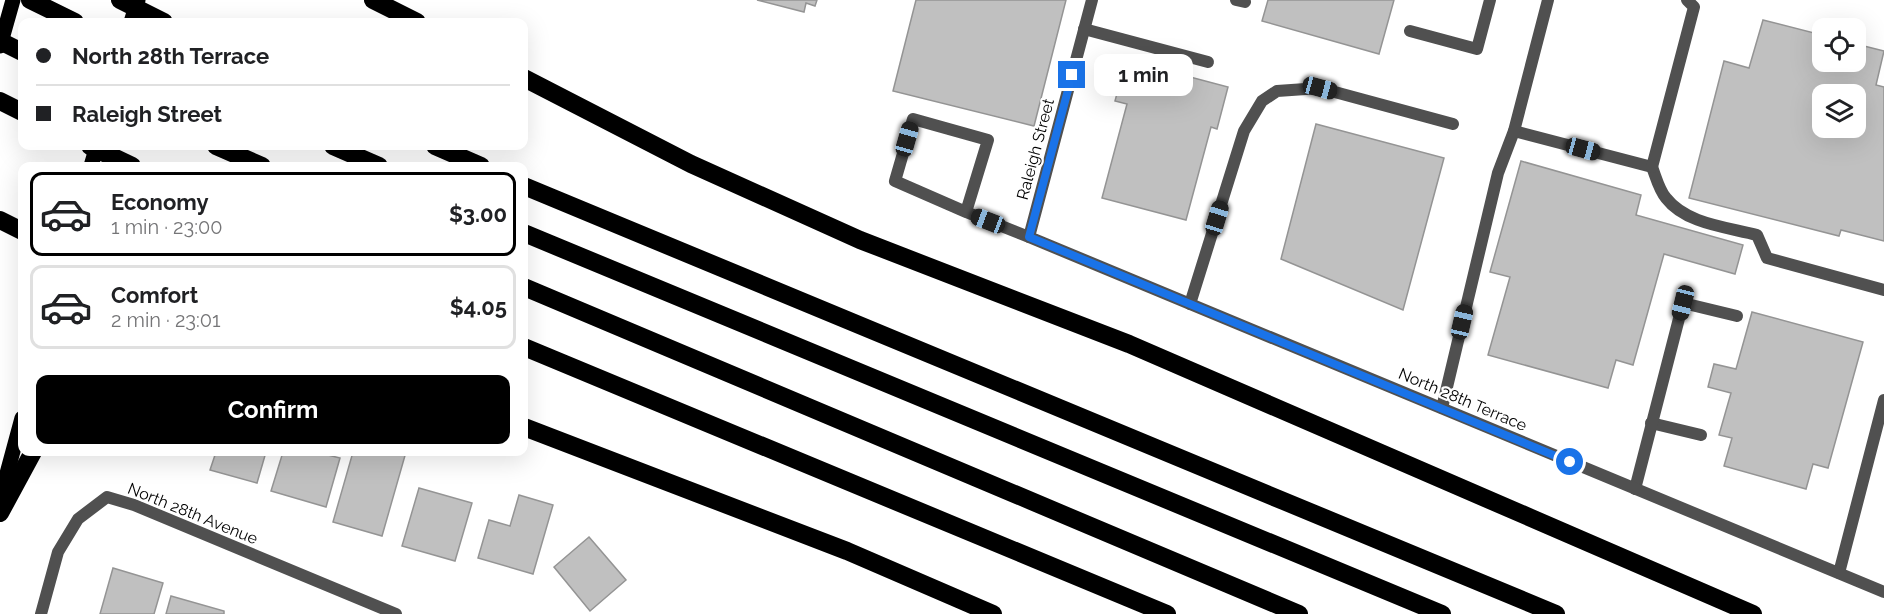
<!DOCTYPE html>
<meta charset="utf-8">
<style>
body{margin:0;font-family:Raleway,sans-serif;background:#f6f6f6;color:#202124;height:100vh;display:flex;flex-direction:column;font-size:22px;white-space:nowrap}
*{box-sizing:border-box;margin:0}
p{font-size:20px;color:#757577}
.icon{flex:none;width:33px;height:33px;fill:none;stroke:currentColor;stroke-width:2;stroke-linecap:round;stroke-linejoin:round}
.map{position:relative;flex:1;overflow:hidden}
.details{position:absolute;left:18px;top:162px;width:510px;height:294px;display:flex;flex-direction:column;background:#fff;border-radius:12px;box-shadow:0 6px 24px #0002}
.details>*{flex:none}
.top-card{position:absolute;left:18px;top:18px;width:510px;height:132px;border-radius:12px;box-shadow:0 6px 24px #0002;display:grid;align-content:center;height:132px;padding:0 18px;background:#fff}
.fabs{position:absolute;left:1812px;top:18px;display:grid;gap:12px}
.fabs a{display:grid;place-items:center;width:54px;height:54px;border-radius:12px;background:#fff;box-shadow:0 6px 24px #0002;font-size:30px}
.end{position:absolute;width:27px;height:27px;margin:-14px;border:8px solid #1a73e8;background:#fff;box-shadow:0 0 0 3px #fff}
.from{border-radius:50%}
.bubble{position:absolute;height:42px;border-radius:12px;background:#fff;box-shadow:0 6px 24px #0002;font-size:20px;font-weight:700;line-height:42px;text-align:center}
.car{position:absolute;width:18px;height:36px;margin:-18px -9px;border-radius:8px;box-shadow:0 0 4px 2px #0007;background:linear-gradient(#222 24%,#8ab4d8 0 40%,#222 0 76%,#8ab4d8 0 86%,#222 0)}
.top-card b{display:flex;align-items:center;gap:21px;height:57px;font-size:22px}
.top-card b+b{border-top:2px solid #e0e0e0}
.top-card i{width:15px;height:15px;background:#202124}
ul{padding:10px 0 0;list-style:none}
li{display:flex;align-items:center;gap:18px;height:84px;margin:0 12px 9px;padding:0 6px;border:3px solid #e0e0e0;border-radius:12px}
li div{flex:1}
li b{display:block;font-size:22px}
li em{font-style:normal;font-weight:700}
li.current{border-color:#000}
li>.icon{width:54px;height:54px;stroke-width:1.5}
.cta{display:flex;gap:12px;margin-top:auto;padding:12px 18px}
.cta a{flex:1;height:69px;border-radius:12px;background:#000;color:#fff;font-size:24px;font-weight:700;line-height:69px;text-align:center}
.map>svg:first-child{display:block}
</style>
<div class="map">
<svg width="1884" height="614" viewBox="0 0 1884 614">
<rect width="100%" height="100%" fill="#fff"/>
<g fill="#c0c0c0" stroke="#949494" stroke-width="1.5" fill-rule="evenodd">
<path d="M757,0H817L815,6L806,3L804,12Z"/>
<path d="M916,0H1066L1034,126L893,91Z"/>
<path d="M1268,0H1394L1379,54L1262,21Z"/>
<path d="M1763,20L1822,35V62H1856V44L1884,51L1876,85L1884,87V241L1841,230L1839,236L1689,198L1724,61L1749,68ZM1822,94H1856V128H1822Z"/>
<path d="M1126,60L1228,87L1217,129L1211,127L1186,220L1102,198L1127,104L1115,101Z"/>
<path d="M1316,124L1444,158L1403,310L1281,259Z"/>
<path d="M1521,161L1641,195L1636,215L1743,245L1735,274L1664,254L1633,365L1616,360L1608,388L1488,355L1510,277L1490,272Z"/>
<path d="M1752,312L1863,342L1828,468L1813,464L1806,489L1724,466L1732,438L1719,435L1731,393L1708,387L1714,364L1736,369Z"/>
<path d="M216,452H266L257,483L210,470Z"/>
<path d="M283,452H316L340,458L326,507L271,491Z"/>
<path d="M353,452H406L382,536L333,522Z"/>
<path d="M419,488L472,503L455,561L402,546Z"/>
<path d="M519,495L553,505L533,574L478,558L489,520L510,526Z"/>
<path d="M589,537L626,580L590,611L554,567Z"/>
<path d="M113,568L163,583L154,614H100Z"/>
<path d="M171,596L224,611V614H166Z"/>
</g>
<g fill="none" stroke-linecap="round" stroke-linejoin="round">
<g stroke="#505050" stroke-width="12">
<path d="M1236,0L1245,2"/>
<path d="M1084,29L1208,62"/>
<path d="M1410,31L1477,49L1490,0"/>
<path d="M1514,131L1652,167C1656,177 1659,190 1666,198C1686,224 1727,227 1757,235L1767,258L1884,290"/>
<path d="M1652,167L1694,7L1687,0"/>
<path d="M966,212L895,181L913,119L988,140L966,212L1029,237"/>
<path d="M1190,304L1244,131L1262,101L1277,91L1320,88L1453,124"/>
<path d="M1442,408L1498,173L1514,131L1548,0"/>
<path d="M1651,423L1701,435"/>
<path d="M1635,489L1683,303L1737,316"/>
<path d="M1839,573L1884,400"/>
</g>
<g stroke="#505050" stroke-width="12">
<path d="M1092,0L1029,237L1884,592"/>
<path d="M41,614L58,552L78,519L107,497L134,505L396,614"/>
</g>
<g stroke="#000" stroke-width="15">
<path d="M131,22L138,0"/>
<path d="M0,46L13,0"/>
<path d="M91,166L97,146"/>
<path d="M0,499L22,418"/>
</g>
<g stroke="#000" stroke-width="18">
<path d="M30,0L75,22"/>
<path d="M120,0L164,22"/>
<path d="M373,0L417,22"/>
<path d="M0,41L22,52"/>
<path d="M524,78L691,164L860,240L1129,344L1753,614"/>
<path d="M0,101L22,112"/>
<path d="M90,146L132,166"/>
<path d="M216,146L262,166"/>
<path d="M333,146L379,166"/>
<path d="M435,146L481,166"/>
<path d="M524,186L1556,614"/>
<path d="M0,220L22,231"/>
<path d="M524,233L1442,614"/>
<path d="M524,287L1299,614"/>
<path d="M524,347L1167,614"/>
<path d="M524,427L847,551L993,614"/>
<path d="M0,513L33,452"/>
</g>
</g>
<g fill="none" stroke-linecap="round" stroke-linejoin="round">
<path stroke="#1a73e8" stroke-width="8" d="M1072,75L1029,237L1570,462"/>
</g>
<g text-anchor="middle" stroke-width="4.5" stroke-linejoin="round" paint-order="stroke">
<g font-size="16" fill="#000" stroke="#fff">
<text transform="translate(1035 149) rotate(-75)" y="6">Raleigh Street</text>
<text transform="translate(1463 399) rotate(23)" y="6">North 28th Terrace</text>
<text transform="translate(193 513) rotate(22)" y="6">North 28th Avenue</text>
</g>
</g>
</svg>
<div class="fabs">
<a><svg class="icon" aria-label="locate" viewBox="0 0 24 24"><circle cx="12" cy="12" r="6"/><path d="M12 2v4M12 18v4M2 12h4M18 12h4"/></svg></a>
<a><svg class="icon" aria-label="layers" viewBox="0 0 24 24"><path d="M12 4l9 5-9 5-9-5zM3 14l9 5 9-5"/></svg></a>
</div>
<i class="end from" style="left:1570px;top:462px"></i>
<i class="end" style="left:1072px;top:75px"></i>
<div class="bubble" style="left:1094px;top:54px;width:99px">1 min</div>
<i class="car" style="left:1320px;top:88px;rotate:105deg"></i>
<i class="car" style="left:907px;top:139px;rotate:16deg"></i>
<i class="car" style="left:1583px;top:149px;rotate:105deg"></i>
<i class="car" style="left:1217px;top:218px;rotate:17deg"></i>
<i class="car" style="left:988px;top:221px;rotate:291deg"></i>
<i class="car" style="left:1683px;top:303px;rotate:194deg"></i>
<i class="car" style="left:1462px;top:322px;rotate:13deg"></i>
<div class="top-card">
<b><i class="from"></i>North 28th Terrace</b>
<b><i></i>Raleigh Street</b>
</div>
<section class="details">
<ul>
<li class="current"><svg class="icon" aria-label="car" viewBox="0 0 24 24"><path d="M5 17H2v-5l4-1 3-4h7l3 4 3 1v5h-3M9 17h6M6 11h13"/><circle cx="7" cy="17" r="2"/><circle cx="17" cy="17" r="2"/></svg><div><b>Economy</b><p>1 min · 23:00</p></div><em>$3.00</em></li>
<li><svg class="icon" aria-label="car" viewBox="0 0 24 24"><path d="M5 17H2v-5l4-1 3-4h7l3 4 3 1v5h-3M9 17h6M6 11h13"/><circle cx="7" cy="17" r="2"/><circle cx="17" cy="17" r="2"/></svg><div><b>Comfort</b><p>2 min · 23:01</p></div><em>$4.05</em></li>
</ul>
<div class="cta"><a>Confirm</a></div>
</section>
</div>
